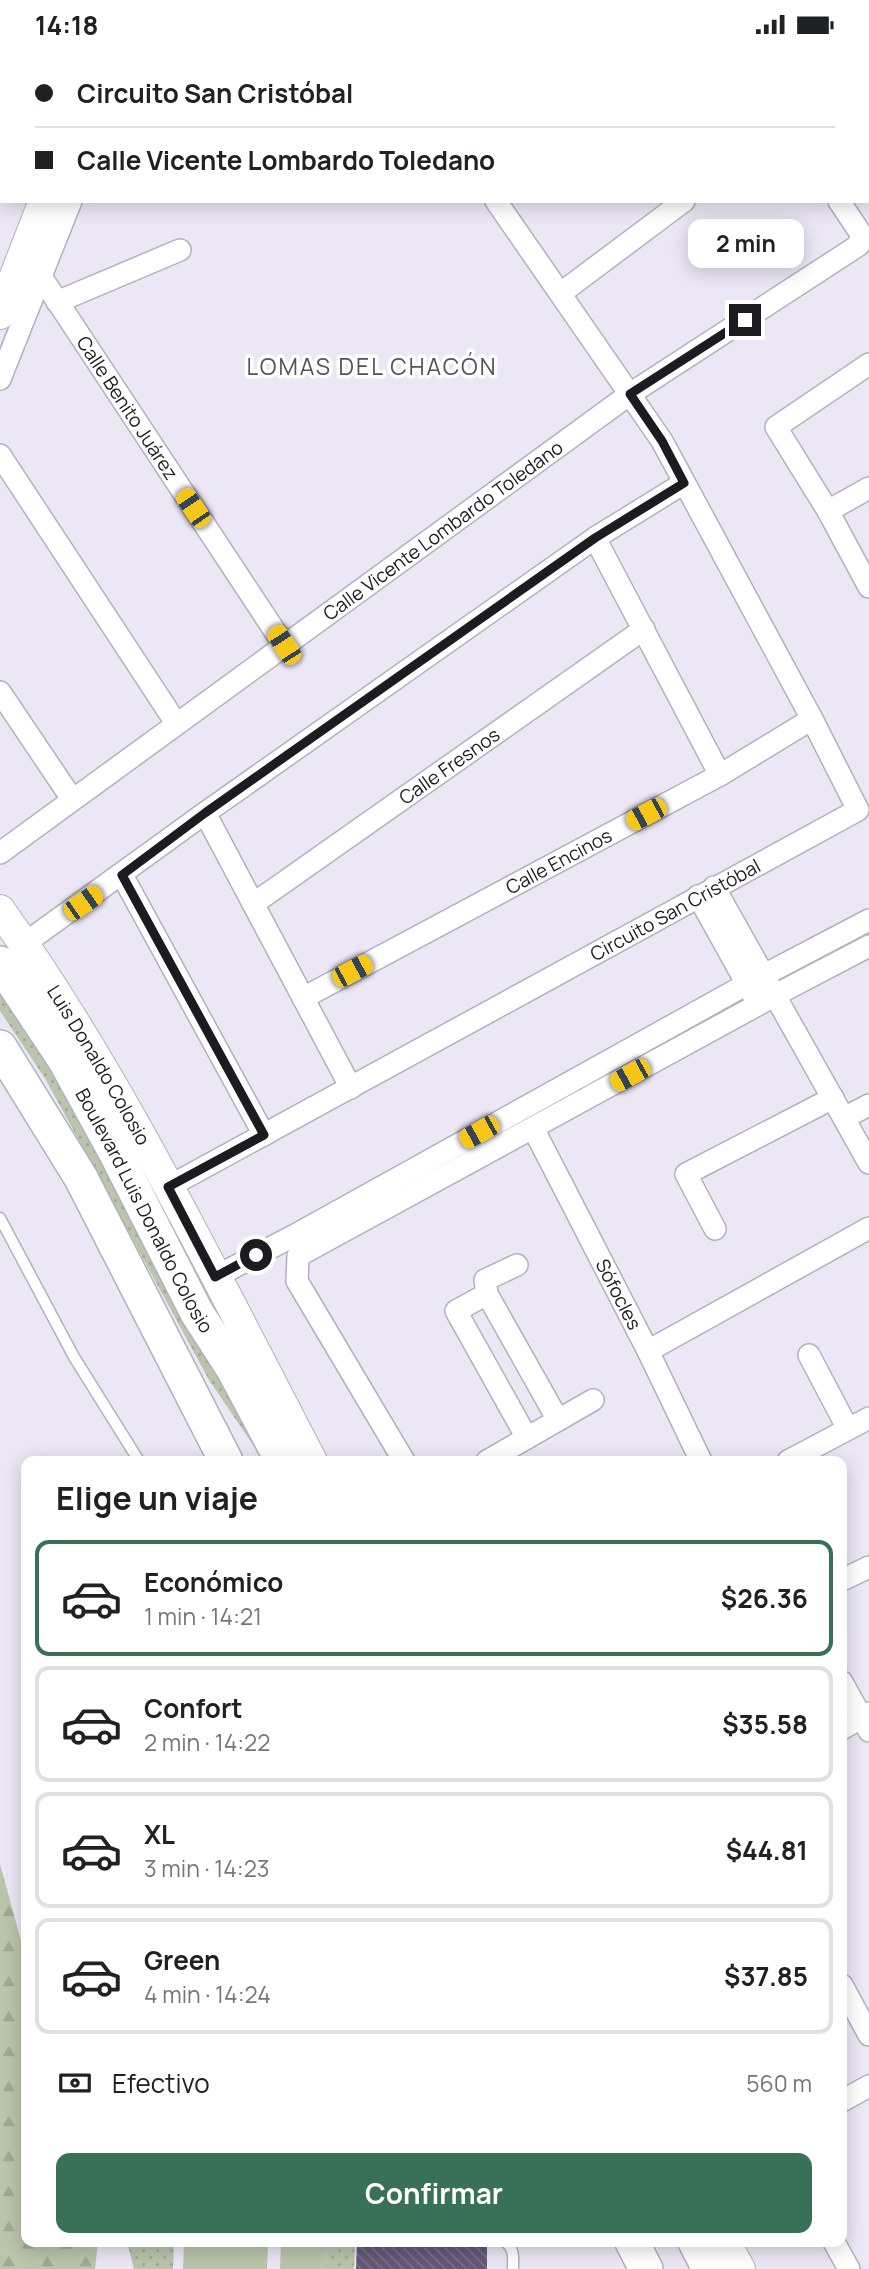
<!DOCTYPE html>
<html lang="es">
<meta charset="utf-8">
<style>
body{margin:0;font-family:Manrope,sans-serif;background:#f6f6f6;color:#202124;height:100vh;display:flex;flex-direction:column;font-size:26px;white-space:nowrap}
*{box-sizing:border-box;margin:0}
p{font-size:23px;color:#757577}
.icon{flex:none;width:38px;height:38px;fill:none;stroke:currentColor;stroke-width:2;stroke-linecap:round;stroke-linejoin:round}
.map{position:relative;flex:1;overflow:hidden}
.details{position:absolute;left:21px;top:1407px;width:826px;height:791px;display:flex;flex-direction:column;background:#fff;border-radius:14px;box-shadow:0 4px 18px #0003}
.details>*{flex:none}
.banner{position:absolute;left:0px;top:0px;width:870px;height:154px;box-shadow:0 4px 18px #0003;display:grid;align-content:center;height:154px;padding:0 35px;background:#fff}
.end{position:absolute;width:32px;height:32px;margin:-16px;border:9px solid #1c1b20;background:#fff;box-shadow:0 0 0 4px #fff}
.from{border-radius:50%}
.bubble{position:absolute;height:49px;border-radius:14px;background:#fff;box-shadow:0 4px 18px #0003;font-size:23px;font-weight:700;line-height:49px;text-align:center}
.car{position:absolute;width:21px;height:42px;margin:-21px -10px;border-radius:9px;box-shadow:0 0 5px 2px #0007;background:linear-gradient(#f5c518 24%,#345 0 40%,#f5c518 0 76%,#345 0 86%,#f5c518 0)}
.banner b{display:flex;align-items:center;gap:24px;height:66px;font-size:26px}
.banner b+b{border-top:2px solid #e0e0e0}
.banner i{width:18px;height:18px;background:#202124}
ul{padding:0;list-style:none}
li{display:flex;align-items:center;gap:21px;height:116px;margin:0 14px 10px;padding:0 21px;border:4px solid #e0e0e0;border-radius:14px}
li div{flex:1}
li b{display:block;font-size:26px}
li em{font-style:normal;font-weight:700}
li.selected{border-color:#387058}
li>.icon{width:63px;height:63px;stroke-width:1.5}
h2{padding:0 35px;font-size:32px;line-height:84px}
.pay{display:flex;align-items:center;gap:18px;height:77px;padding:0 35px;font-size:26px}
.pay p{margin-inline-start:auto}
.button{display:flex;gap:14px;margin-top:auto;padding:14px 35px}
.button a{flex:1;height:80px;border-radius:14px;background:#387058;color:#fff;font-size:28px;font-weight:700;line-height:80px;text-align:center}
.status{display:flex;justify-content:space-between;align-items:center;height:49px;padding:0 35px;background:#fff;direction:ltr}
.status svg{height:19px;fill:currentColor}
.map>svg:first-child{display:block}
</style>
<div class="status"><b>14:18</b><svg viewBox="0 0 49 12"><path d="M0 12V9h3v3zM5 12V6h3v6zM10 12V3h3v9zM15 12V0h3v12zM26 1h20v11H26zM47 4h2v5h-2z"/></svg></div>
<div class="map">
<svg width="869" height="2220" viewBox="0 0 869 2220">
<defs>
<pattern id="green-dots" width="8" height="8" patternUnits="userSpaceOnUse" patternTransform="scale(1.75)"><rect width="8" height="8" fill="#bac5ac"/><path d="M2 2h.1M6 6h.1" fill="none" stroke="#9fa994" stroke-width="1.8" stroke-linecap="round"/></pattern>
<pattern id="forest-firs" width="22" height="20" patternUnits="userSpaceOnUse" patternTransform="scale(1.75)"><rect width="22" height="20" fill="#bac5ac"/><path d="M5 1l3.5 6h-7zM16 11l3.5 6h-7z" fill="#9fa994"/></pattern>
<pattern id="building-back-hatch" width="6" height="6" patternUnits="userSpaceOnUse" patternTransform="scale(1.75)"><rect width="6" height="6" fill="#635878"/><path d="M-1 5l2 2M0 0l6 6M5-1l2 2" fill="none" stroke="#797189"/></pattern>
</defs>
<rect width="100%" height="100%" fill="#ebe7f5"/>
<g fill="url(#green-dots)">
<path d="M0,926L61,1022L264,1412L209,1331L46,1031L0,962Z"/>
<path d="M127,2193H174L173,2220H134Z"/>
<path d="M327,2193H355L354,2220H326Z"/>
</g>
<path fill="url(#forest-firs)" d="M0,1815L26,1910V2193H98L95,2220H0Z"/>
<g fill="#bac5ac">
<path d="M184,2193H268L267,2220H183Z"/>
<path d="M281,2193H327L326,2220H280Z"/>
</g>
<path fill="url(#building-back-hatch)" d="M357,2193H487V2220H356Z"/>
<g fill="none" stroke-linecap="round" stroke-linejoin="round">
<defs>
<g id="lane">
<path d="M0,1169L74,1308L139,1412"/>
<path d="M505,2193C515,2200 513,2209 513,2220"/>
</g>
<g id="street">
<path d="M150,0V2"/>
<path d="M215,0V2"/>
<path d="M389,0L390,2"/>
<path d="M772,0L774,2"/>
<path d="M434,2L438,0"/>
<path d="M677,2L679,0"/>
<path d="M868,19L869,18"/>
<path id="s1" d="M40,226L284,596"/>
<path d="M561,244L684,152"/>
<path d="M57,253L180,201"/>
<path d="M869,315L776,378L828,462L869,538"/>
<path d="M0,330L71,152"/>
<path d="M0,406L176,674"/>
<path d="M828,462L869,439"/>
<path d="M595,489L720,726"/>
<path d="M0,643L72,750"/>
<path d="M205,764L351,1039"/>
<path id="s2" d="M0,804L630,345L859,196L861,185L839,152"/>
<path d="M122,826L264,1086"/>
<path d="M714,838L869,1114"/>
<path d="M698,847L753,946"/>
<path id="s3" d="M253,855L644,580"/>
<path d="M24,895L205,764L595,489L684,434"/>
<path id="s4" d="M303,949L720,726L812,670"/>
<path d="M844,1069L869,1056"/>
<path id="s5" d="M533,1079L648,1302L701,1412"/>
<path id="s6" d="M168,1138L858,761L812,670L662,392L496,152"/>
<path d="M715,1180L686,1125L833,1049"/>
<path d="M517,1216L485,1231L487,1245L558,1371"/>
<path d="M215,1228L297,1185L747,935L869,871"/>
<path d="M487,1245L456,1262L527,1389"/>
<path d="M648,1302L869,1179"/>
<path d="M809,1306L848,1380"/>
<path d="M404,1412L297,1232L298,1207L785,941L869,897"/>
<path d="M487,1412L593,1351"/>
<path d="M788,1412L869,1369"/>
<path d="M842,1531L869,1518"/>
<path d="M842,1633L869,1682"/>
<path d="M842,1680L869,1664"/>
<path d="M842,1936L869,1986"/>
<path d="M842,2052L869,2037"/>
<path d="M834,2193L849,2220"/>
</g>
<g id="secondary">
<path d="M247,2L252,0"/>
<path d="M313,2L318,0"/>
<path d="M0,54H2"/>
<path d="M0,104H2"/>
<path d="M0,265L44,152"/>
<path id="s7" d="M0,861C123,1033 214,1226 312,1412"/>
<path d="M725,2193L740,2220"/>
</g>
<g id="primary">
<path id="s8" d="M0,914L64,1010L115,1103L197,1264L233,1320L282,1412"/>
<path d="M0,998L81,1129L226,1412"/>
<path d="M632,2193L646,2220"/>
<path d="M695,2193L709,2220"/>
</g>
</defs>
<use href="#lane" stroke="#b4b0bd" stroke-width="13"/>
<use href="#street" stroke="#b4b0bd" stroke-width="24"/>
<use href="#secondary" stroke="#b4b0bd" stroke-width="32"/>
<use href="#primary" stroke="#b4b0bd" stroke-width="36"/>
<use href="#lane" stroke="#fff" stroke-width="10"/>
<use href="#street" stroke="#fff" stroke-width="21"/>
<use href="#secondary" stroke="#fff" stroke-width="30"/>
<use href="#primary" stroke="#fff" stroke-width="33"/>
</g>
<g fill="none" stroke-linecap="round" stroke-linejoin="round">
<path stroke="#1c1b20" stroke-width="9" d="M256,1206L215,1228L168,1138L264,1086L122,826L205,764L595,489L684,434L662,392L630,345L745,271"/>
</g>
<g text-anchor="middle" stroke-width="7" stroke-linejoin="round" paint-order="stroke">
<g font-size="19" fill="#1c1b20" stroke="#fff">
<text dy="7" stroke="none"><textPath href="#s1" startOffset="159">Calle Benito Juárez</textPath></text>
<text dy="7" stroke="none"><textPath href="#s2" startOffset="548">Calle Vicente Lombardo Toledano</textPath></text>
<text dy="7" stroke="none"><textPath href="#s3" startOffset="240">Calle Fresnos</textPath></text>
<text dy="7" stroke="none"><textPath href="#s4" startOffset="290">Calle Encinos</textPath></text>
<text dy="7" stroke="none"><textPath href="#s6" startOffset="578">Circuito San Cristóbal</textPath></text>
<text dy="7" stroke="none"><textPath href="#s7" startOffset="184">Luis Donaldo Colosio</textPath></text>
<text dy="7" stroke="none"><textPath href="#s8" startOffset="287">Boulevard Luis Donaldo Colosio</textPath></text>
<text dy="7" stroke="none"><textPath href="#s5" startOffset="187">Sófocles</textPath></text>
</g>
<g font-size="23" letter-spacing="2" fill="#53505b" stroke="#fff">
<text x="372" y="326">LOMAS DEL CHACÓN</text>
</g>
</g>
</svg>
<i class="end from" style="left:256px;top:1206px"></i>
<i class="end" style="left:745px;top:271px"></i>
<div class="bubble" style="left:688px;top:170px;width:116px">2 min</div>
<i class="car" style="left:193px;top:459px;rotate:326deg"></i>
<i class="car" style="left:284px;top:596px;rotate:327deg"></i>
<i class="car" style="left:646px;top:765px;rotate:242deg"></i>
<i class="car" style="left:83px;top:854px;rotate:55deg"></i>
<i class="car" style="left:352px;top:922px;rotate:62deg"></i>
<i class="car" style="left:630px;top:1026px;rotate:241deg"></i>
<i class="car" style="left:479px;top:1083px;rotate:241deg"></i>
<div class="banner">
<b><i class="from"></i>Circuito San Cristóbal</b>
<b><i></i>Calle Vicente Lombardo Toledano</b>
</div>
<section class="details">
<h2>Elige un viaje</h2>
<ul>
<li class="selected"><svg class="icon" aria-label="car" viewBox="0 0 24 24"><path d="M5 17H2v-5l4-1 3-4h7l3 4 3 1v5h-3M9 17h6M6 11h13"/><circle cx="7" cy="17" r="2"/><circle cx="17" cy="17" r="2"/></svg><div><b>Económico</b><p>1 min · 14:21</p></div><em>$26.36</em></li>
<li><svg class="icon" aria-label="car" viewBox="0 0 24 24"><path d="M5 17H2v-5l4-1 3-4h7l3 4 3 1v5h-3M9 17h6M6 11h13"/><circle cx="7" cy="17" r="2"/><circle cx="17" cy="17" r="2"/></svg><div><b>Confort</b><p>2 min · 14:22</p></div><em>$35.58</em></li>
<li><svg class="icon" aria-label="car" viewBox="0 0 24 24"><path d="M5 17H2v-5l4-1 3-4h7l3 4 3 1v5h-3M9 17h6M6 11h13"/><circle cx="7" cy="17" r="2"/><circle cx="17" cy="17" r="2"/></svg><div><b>XL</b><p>3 min · 14:23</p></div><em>$44.81</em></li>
<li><svg class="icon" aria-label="car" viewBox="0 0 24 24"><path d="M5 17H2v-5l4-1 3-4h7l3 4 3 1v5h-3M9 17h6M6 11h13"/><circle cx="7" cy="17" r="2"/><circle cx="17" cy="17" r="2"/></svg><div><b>Green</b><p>4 min · 14:24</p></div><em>$37.85</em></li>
</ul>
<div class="pay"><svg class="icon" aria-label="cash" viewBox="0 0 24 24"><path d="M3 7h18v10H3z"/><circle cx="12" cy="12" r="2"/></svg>Efectivo<p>560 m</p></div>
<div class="button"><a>Confirmar</a></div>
</section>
</div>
